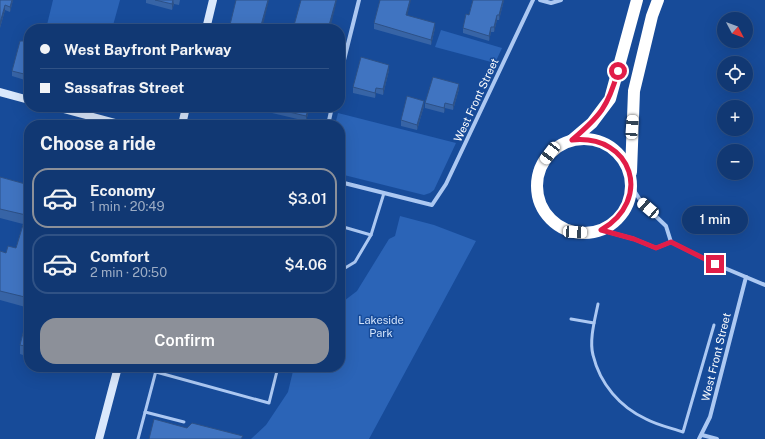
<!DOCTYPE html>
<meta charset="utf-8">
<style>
body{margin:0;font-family:"Public Sans",sans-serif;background:#1a3f78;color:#f1f3f6;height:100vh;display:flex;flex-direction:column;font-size:15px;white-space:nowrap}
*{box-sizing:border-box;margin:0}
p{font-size:13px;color:#9cacc4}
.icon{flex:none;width:22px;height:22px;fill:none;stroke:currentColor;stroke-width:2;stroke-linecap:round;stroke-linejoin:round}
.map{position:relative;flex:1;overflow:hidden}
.panel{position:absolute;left:24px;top:120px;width:321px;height:252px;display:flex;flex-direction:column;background:#113873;border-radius:16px;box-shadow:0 4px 16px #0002,0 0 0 1px #305285}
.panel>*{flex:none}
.guide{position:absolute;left:24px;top:24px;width:321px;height:88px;border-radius:16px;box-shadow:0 4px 16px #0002,0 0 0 1px #305285;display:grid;align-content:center;height:88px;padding:0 16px;background:#113873}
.needle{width:26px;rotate:131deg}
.tools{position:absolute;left:717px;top:12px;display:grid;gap:8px}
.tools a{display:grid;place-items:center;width:36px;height:36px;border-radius:50%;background:#113873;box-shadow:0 4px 16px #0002,0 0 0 1px #305285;font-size:20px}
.end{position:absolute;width:18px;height:18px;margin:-9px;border:5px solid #e11d48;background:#fff;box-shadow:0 0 0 2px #fff}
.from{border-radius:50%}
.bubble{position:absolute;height:28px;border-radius:14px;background:#113873;box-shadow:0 4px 16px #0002,0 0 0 1px #305285;font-size:13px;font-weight:600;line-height:28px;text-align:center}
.car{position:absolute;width:12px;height:24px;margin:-12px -6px;border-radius:5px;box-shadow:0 0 3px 1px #0007;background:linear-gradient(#fff 24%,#345 0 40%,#fff 0 76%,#345 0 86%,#fff 0)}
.guide b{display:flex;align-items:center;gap:14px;height:38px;font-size:15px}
.guide b+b{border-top:1px solid #305285}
.guide i{width:10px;height:10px;background:#f1f3f6}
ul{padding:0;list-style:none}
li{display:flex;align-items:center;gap:12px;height:60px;margin:0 8px 6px;padding:0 8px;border:2px solid #305285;border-radius:16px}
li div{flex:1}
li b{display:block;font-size:15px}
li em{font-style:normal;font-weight:600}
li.selected{border-color:#8c9099}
li>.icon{width:36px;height:36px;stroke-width:1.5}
h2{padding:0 16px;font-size:18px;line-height:48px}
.primary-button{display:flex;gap:8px;margin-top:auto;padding:8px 16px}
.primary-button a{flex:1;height:46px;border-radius:16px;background:#8c9099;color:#fff;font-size:16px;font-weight:600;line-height:46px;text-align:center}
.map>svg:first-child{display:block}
</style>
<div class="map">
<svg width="765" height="439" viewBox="0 0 765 439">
<rect width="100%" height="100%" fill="#174b99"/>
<g fill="#2b64b7">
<path d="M53,0H120L112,29H46Z"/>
<path d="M441,30L502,48L495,63L435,47Z"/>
<path d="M338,113L456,143L434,190L430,193L424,195L340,174V125H335Z"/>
<path d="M400,216L434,225L476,241L369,439H251L266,425L288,392L294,367H340V304L357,291L389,239L395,236Z"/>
</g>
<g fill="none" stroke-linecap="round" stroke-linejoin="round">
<g stroke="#acc8f2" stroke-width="3">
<path d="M340,226L371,235L355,262L340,271"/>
<path d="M371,235L384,193"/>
<path d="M598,304C595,319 589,340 593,355C600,384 620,407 646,419C657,425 671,428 683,432L714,325"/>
<path d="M571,319L594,323"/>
<path d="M156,372L269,403L278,367"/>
<path d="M145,412L184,422"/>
<path d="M138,439L157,367"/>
</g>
<g stroke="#acc8f2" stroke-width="4">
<path d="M540,0L551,3L561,0"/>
<path d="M340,76L359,0"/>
<path d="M328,125L332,107"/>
<path d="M340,182L432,205L446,184L533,0"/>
<path d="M630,184L642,203L666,226L671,242"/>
<path d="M601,230L634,239L656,248L671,242L715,264L765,285"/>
<path d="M702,435L717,439"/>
<path d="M699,439L710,417L746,277"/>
</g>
<g stroke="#dae8fc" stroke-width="8">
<path d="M206,29L213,0"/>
<path d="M0,92L29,100"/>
<path d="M56,107L123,125"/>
<path d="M182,125L186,107"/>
<path d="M99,439L118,367"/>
</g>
<g stroke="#fff" stroke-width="12">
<circle cx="584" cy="186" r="47"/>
<path d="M572,140L592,123L610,99L637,0"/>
<path d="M631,172L634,91L652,16L658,0"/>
</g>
</g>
<g fill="#3764a6">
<path d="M0,0H13L10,12L5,10L0,28Z"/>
<path d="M146,0H180L179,5L174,4L172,10L146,3Z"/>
<path d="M473,0H504L499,20H497L494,32H491L489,41L463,33V28L469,15Z"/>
<path d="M407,16L435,28L431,45L374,29V23Z"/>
<path d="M29,37V78L28,81L12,76V71L23,41Z"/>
<path d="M389,70L383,95L376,93L375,98L353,93V87Z"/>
<path d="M459,89L453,110L445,108L444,113L425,108V103Z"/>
<path d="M424,106L417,130L401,126V120Z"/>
<path d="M272,107H310L306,121L272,113Z"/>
<path d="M0,177L29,185V308L0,300V251L6,253L16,248L23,224L0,218Z"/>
<path d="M29,310V357L20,354V345Z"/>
</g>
<g fill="#2d5187">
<path d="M12,0H13L10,12V7Z"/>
<path d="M173,0L174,4L172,10V4Z"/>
<path d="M268,0H269L262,29H260Z"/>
<path d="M336,0H337L330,29H328Z"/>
<path d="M410,0H411L406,21V15Z"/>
<path d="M503,0H504L499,20V15Z"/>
<path d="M5,5V10L0,28V23Z"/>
<path d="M497,15V20L494,32V27Z"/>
<path d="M435,23V28L431,45V40Z"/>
<path d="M491,27V32L489,41V36Z"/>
<path d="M389,65V70L383,95V89Z"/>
<path d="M459,84V89L453,110V105Z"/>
<path d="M376,88V93L375,98V93Z"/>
<path d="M424,101V106L417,130V125Z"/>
<path d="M445,103V108L444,113V108Z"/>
<path d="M309,107H310L306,121V116Z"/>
</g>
<g fill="#4074c1" stroke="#2d5187">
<path d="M0,0H12L10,7L5,5L0,23Z"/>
<path d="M155,0H173L172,4Z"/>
<path d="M236,0H268L260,29H229Z"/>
<path d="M301,0H336L328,29H293Z"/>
<path d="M380,0H410L406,15L435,23L431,40L374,23Z"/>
<path d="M473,0H503L499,15H497L494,27H491L489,36L463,28L466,14L469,15Z"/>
<path d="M25,36L29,37V73L28,75L12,71L20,41H23Z"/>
<path d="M361,57L389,65L383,89L376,88L375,93L353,87Z"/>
<path d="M433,77L459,84L453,105L445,103L444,108L425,103Z"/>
<path d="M407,96L424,101L417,125L401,120Z"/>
<path d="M272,107H309L306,116L272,108Z"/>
<path d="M0,177L29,185V298L0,291V251L6,253L8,246L16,248L26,215L0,209Z"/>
<path d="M29,310V347L20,345Z"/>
<path d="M154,419L187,428L192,423L243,436L241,439H149Z"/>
</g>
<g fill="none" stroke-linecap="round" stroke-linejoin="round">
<path stroke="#e11d48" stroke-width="5" d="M618,71C608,107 600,116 572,140C633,134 653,200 601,230L634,239L656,248L671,242L715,264"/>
</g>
<g text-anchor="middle" stroke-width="3" stroke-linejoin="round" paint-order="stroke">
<g font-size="11" fill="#fff" stroke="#174b99">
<text transform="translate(476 100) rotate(-65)" y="4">West Front Street</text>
<text transform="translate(716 357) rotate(-76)" y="4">West Front Street</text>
</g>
<g font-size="11" fill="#d3e4fc" stroke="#174b99">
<text x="381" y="324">Lakeside<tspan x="381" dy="13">Park</tspan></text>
</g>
</g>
</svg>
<div class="tools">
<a><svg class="needle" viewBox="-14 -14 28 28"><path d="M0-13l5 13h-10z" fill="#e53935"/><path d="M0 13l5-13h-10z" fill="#9cacc4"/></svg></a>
<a><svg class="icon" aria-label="locate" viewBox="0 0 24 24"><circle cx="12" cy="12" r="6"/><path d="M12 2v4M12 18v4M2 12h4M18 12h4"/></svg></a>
<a>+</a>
<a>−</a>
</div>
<i class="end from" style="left:618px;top:71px"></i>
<i class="end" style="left:715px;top:264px"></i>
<div class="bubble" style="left:682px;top:206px;width:66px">1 min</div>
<i class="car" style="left:632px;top:127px;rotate:4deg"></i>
<i class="car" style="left:550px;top:153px;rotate:217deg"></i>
<i class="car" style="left:648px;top:208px;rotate:311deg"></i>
<i class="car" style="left:575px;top:232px;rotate:93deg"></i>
<div class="guide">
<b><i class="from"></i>West Bayfront Parkway</b>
<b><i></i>Sassafras Street</b>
</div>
<section class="panel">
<h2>Choose a ride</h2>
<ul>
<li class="selected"><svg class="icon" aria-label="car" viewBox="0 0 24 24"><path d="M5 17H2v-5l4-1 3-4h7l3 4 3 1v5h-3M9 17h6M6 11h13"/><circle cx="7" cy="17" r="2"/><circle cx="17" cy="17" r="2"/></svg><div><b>Economy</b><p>1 min · 20:49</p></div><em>$3.01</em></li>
<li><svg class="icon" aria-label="car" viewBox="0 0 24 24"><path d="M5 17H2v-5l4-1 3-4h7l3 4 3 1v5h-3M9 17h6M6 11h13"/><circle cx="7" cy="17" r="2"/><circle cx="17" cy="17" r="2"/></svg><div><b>Comfort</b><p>2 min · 20:50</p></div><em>$4.06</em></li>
</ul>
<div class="primary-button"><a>Confirm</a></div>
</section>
</div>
